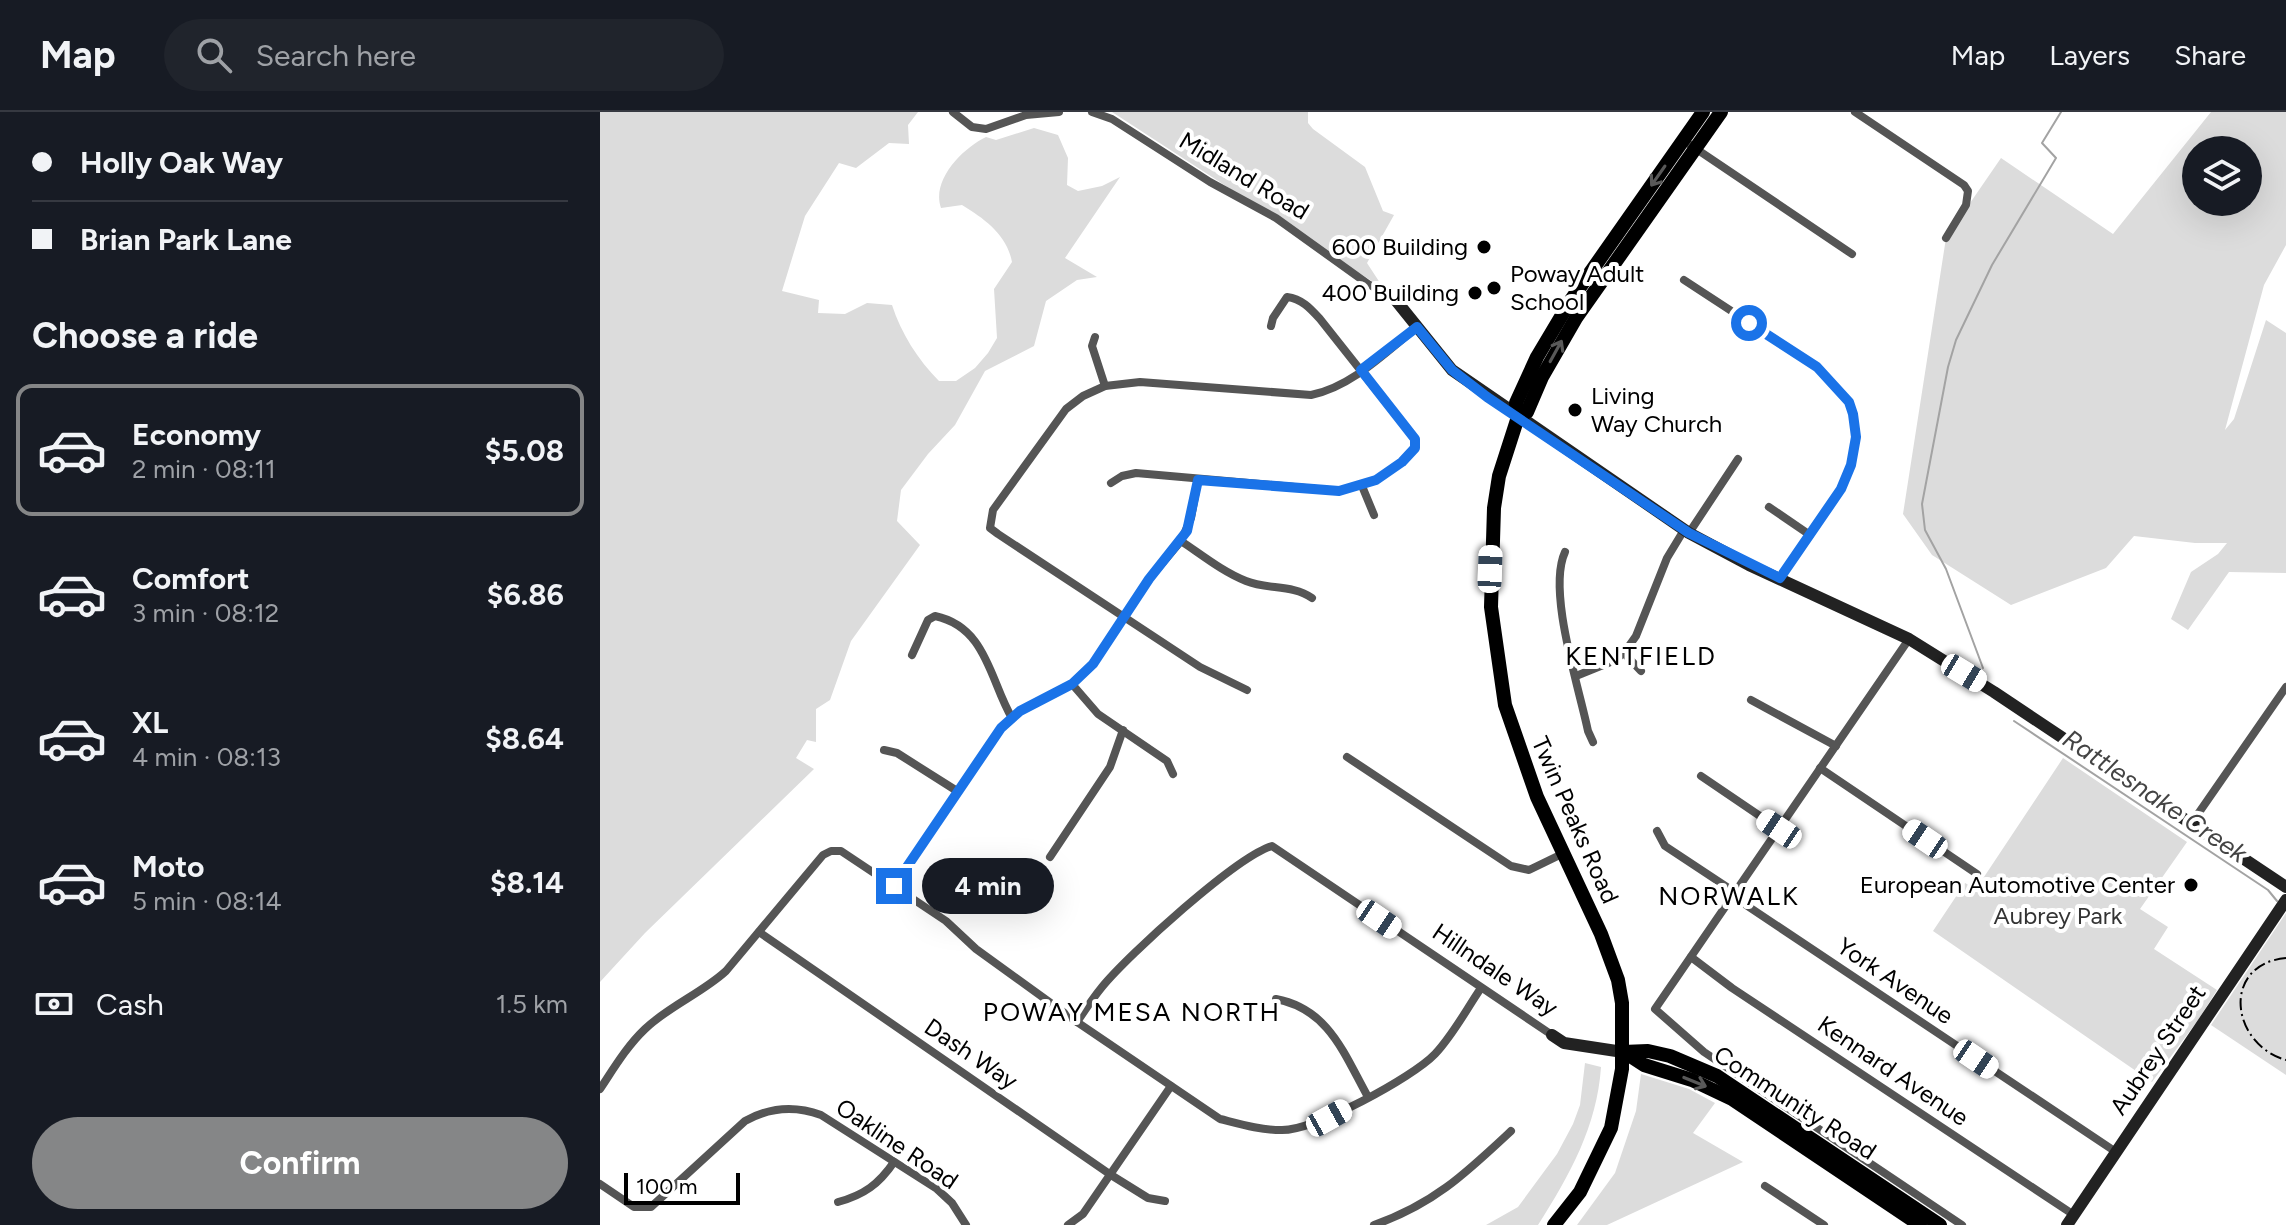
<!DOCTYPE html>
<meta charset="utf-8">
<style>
body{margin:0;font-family:Figtree,sans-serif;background:#20242c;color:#f1f3f6;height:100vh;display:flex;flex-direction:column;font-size:30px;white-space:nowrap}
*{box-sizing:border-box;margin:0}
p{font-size:26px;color:#9ea1a6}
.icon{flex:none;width:44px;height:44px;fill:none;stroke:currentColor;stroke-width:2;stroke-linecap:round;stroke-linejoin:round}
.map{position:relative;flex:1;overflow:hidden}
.side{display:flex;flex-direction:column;background:#171b24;width:600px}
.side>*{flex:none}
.top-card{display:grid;align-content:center;height:176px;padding:0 32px;background:#171b24}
.buttons{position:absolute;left:1582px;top:24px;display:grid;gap:16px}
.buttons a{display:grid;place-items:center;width:80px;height:80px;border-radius:50%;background:#171b24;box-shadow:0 8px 32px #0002;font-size:40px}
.scale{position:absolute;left:24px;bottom:20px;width:116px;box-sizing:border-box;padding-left:8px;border:4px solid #000;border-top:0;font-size:22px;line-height:28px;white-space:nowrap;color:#000;-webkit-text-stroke:6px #fff;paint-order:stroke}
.end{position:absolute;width:36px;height:36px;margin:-18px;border:10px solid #1a73e8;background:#fff;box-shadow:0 0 0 4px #fff}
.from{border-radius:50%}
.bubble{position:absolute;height:56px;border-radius:28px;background:#171b24;box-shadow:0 8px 32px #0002;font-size:26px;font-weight:700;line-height:56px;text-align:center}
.car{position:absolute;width:24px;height:48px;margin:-24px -12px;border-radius:10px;box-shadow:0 0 6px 2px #0007;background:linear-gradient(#fff 24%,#345 0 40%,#fff 0 76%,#345 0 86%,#fff 0)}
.top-card b{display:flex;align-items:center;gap:28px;height:76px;font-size:30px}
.top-card b+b{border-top:2px solid #363941}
.top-card i{width:20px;height:20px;background:#f1f3f6}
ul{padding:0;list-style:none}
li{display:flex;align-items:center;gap:24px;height:132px;margin:0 16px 12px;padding:0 16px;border:4px solid transparent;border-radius:16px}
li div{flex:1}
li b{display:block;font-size:30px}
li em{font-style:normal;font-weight:700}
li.current{border-color:#858687}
li>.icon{width:72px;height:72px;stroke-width:1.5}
h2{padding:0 32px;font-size:36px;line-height:96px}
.pay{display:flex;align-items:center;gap:20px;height:88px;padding:0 32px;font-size:30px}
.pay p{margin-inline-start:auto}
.action{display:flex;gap:16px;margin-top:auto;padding:16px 32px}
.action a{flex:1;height:92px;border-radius:48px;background:#858687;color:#fff;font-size:32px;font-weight:700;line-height:92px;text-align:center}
header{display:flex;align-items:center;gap:48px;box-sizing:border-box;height:112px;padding:0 40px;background:#171b24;border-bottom:2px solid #363941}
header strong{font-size:38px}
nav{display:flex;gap:44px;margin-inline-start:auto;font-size:28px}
.search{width:560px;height:72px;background:#20242c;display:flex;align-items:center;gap:20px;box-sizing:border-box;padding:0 28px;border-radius:44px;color:#9ea1a6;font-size:30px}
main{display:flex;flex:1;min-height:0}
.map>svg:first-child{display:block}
</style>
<header>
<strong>Map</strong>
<div class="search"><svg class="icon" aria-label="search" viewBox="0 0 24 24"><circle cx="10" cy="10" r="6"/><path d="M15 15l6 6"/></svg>Search here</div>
<nav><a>Map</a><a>Layers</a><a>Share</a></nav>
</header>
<main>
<section class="side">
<div class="top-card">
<b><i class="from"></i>Holly Oak Way</b>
<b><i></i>Brian Park Lane</b>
</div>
<h2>Choose a ride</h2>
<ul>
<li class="current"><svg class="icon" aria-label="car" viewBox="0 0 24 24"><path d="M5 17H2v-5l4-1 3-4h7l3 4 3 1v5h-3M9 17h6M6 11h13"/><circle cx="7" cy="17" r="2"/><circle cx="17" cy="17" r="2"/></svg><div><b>Economy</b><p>2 min · 08:11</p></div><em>$5.08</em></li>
<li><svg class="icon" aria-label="car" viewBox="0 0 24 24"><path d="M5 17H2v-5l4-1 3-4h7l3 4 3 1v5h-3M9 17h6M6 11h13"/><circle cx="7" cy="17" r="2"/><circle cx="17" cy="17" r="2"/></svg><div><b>Comfort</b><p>3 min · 08:12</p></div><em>$6.86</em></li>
<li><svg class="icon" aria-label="car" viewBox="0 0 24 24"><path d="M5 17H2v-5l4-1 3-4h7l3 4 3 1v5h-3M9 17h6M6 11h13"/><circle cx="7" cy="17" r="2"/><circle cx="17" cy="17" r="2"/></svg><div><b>XL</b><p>4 min · 08:13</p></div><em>$8.64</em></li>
<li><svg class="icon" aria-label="car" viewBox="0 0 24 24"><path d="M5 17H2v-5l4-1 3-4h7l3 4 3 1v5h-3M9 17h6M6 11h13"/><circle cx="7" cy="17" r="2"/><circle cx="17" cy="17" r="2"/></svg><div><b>Moto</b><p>5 min · 08:14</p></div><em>$8.14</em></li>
</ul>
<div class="pay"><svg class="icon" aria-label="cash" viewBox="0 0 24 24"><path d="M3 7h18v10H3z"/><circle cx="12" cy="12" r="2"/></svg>Cash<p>1.5 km</p></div>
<div class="action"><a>Confirm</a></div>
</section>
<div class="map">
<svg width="1686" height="1113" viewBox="0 0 1686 1113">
<rect width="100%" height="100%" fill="#fff"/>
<g fill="#dcdcdc" fill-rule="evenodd">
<path d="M0,0H318L308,13L309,32L289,31L256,56L239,51L205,104L182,179L219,188L218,201L245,202L267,191L292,193C301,221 318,248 339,269H356L375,256L388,241L397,226L394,177L412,150C407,123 385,107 362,93L341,96C331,68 363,36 386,25L396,28L434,16L458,23L468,46L467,73L478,79L502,74L520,65L465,146L497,165L477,168L446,189L434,234L385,259L355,313L328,342L301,378L297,409L320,433L251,529L230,588L216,597V630L207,628L196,646L214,657L45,821L0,870Z"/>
<path d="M512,0H708V11L713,17L765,55L783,99L794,103L767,151L784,177Z"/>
<path d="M1611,0H1686V133L1664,173L1625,318L1634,307L1666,208L1686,221V461L1629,460L1588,518L1571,507L1591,460L1618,442L1627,431H1595L1534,424L1506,456L1411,493L1332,443L1303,402L1346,126L1401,46L1513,122ZM1596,38H1648V90H1596Z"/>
<path d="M1463,646L1587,730L1540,797L1568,815L1554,837L1617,878L1598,908L1552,970L1333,819L1365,771L1376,777Z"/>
<path d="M1686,801V963L1611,913Z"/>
<path d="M985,951L1001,955C997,1014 970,1063 938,1113H886L918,1095L957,1042L973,1012L980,993Z"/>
<path d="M1041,962L1089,977L1115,991L1093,1021L1143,1050L1007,1113H977L1015,1061L1036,999Z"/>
</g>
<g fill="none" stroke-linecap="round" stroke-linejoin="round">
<g stroke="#a3a3a3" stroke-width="2">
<path d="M1383,556L1346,457L1325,418L1322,392L1348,255L1356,228L1392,153L1456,46L1442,31L1461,0"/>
<path d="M1414,609L1668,778L1677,789"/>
</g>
<g stroke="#555" stroke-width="8">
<path d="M353,0L372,15L386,17L426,3L459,0"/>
<path d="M492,0L512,7L610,70L676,106L768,172L794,186"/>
<path d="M1255,0L1364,73L1368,79L1366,93L1346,126"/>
<path d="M1083,28L1252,142"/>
<path d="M1084,168L1217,255L1249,290L1253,302L1256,325L1251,353L1241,377L1180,466"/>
<path d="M495,225L492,234L505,274"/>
<path d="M511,371L522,364L536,361L739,379L776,368L802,350L815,336V327L720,207C710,196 702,187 687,185L673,206L671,214"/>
<path d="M762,374L774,403"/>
<path d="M1169,395L1210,423"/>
<path d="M1089,421L1138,347"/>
<path d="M581,429C602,443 623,460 646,469C668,478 692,472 712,486"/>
<path d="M965,440C947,479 979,575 988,619L993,630"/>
<path d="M1309,527L1055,897L1104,940L1362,1113"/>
<path d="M1024,541L1041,559"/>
<path d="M312,543L328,508L335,504C387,515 390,569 412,606"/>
<path d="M976,564L1013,549L1024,541L1036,524L1067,446L1084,418"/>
<path d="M472,572L498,602L567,649L573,662"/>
<path d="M647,578L600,555L398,422L390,416L393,398L466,297L483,284L505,274L540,270L711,283C751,275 785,241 817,215"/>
<path d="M1151,588L1236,634"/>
<path d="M284,638L297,641L357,679"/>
<path d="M747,645L911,754L929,758L964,741"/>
<path d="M1220,656L1377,762"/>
<path d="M1101,664L1179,717"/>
<path d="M1591,712L1686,575"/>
<path d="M1057,719L1065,734L1127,775L1143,791L1516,1040"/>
<path d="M450,745L510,655L523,618"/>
<path d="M294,774L401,616L420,599L472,572L493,552L549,467L581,429L591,406L598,368"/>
<path d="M159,820L511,1063L548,1086L565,1089"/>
<path d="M1091,845L1132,876L1474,1103"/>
<path d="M676,887C729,897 744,942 768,985"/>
<path d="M477,910C485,898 493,886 502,875C528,843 637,744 672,734L952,923"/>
<path d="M0,977C14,956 27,934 45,917C69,894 102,881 126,859L223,743L231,739H241L346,809L376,837L477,910L620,1007C640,1012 660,1018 681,1018C714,1019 812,966 835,942C853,923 866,898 881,876"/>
<path d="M0,1072L34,1095H51L145,1009C170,995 194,993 221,1003L337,1077L352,1091L366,1113"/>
<path d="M1165,1074L1224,1113"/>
<path d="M238,1090C264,1083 279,1072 294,1050"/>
<path d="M468,1113L483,1102L571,974"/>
<path d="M774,1113C834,1092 866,1061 911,1019"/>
</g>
<g stroke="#222" stroke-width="12">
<path d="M794,186L852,258L1089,421L1149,453L1309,527L1394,580L1686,775"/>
<path d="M952,923L964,931L1023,940"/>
<path d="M1467,1113L1686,788"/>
</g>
<g stroke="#000" stroke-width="14">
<path d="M918,305L927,300L942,265L976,206L1121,0"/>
<path d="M1023,940L1048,939L1070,944L1117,964L1340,1113"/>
<path d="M1024,940L1044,953L1092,968L1132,987L1320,1113"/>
<path d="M954,1113L980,1080L1011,1016L1022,957V891L1018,868L1001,822L937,685L905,593L891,495L894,396L899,364L918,305L916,291L937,245L971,188L1103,0"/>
</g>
<path stroke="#000" stroke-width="2" stroke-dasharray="12 4 2 4" stroke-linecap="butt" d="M1686,846C1621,852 1630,932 1686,948"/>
</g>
<defs><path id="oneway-shaft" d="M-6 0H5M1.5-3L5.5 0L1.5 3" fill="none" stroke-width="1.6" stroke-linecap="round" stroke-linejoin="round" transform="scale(2)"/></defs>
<g stroke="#595959">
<use href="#oneway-shaft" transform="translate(1058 64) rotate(125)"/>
<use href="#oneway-shaft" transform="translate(956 239) rotate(-61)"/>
<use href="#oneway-shaft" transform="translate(1095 970) rotate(22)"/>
</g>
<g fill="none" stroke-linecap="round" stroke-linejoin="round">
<path stroke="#1a73e8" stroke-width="10" d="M294,774L401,616L420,599L472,572L493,552L549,467L587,419L598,368L739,379L776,368L802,350L815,336V327L761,258L817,215L852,258L887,285L1089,421L1180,466L1241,377L1251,353L1256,325L1253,302L1249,290L1217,255L1149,211"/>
</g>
<g fill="#000" stroke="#fff" stroke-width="3">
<circle cx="884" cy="135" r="8"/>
<circle cx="894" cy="176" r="8"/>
<circle cx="875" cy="181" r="8"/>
<circle cx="975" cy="298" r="8"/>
<circle cx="1591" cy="773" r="8"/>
</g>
<g text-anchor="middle" stroke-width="8" stroke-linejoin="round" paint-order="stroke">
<g font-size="24" fill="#000" stroke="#fff">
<text transform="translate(644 64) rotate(31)" y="8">Midland Road</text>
<text transform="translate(975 708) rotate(66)" y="8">Twin Peaks Road</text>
<text transform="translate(895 858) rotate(34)" y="8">Hillndale Way</text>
<text transform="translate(1295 869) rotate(34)" y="8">York Avenue</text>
<text transform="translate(1558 938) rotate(-56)" y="8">Aubrey Street</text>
<text transform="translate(371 942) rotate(34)" y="8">Dash Way</text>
<text transform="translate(1293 959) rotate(34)" y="8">Kennard Avenue</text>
<text transform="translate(1195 991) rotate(33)" y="8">Community Road</text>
<text transform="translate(297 1032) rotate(34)" y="8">Oakline Road</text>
</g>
<g font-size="24" fill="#000" stroke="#fff" text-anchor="end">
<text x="868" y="143">600 Building</text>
<text x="910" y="170" text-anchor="start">Poway Adult<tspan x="910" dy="28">School</tspan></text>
<text x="859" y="189">400 Building</text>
<text x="991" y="292" text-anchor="start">Living<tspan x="991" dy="28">Way Church</tspan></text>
<text x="1575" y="781">European Automotive Center</text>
</g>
<g font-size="24" fill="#333" stroke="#fff">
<text x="1458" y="812">Aubrey Park</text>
</g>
<g font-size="26" letter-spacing="2" fill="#000" stroke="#fff">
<text x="1041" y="553">KENTFIELD</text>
<text x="1129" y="793">NORWALK</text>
<text x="532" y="909">POWAY MESA NORTH</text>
</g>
<g font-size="26" font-style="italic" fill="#444" stroke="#fff">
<text transform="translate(1555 684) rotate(34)" y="9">Rattlesnake Creek</text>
</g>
</g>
</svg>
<div class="buttons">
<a><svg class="icon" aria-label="layers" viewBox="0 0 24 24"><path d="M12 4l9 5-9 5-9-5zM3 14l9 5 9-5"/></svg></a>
</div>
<div class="scale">100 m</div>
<i class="end from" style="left:1149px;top:211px"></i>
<i class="end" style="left:294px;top:774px"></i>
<div class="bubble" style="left:322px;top:746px;width:132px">4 min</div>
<i class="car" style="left:890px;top:457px;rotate:2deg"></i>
<i class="car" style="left:1364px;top:561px;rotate:121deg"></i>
<i class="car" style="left:1179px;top:717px;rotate:304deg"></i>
<i class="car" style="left:1325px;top:727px;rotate:304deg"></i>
<i class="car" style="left:779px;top:807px;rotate:124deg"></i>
<i class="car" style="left:1376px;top:947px;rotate:124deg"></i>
<i class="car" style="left:729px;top:1006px;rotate:61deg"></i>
</div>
</main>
